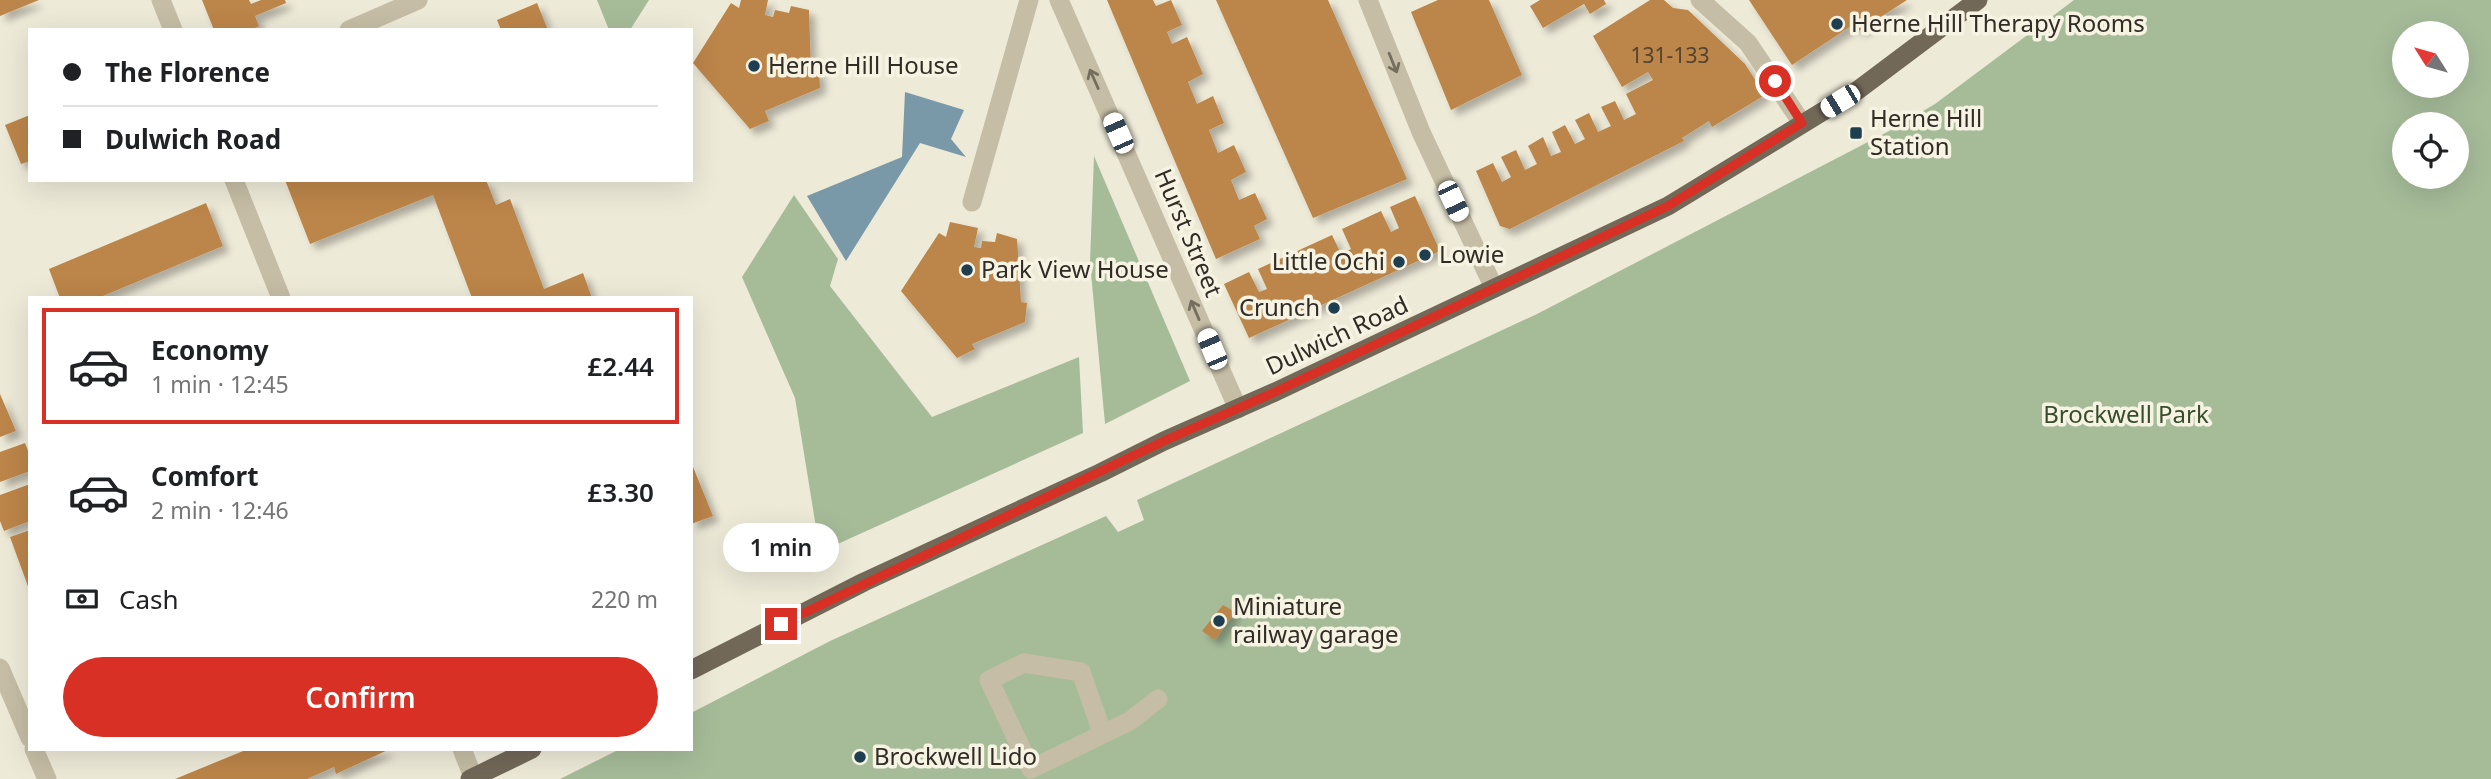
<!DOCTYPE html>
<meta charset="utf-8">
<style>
body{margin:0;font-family:"Noto Sans",sans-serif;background:#f2f2f2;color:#202124;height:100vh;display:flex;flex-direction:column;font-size:26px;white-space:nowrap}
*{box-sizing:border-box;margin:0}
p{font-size:23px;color:#757577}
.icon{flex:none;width:38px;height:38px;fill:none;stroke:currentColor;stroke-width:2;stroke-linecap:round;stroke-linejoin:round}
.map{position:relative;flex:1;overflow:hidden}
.panel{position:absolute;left:28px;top:296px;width:665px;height:455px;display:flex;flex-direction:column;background:#fff;border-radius:0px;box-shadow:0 7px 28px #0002}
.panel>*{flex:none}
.hud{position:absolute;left:28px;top:28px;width:665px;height:154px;border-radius:0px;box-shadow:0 7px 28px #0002;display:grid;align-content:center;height:154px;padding:0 35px;background:#fff}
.needle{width:46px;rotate:307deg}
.controls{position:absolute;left:2392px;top:21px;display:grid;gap:14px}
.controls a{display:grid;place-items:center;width:77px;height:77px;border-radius:50%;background:#fff;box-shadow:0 7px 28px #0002;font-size:35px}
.end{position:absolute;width:32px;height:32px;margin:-16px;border:9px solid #d93025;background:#fff;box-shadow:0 0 0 4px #fff}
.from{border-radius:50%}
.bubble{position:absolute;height:49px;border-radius:24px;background:#fff;box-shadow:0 7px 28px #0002;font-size:23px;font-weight:600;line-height:49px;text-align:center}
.car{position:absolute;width:21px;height:42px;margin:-21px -10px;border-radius:9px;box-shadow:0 0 5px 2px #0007;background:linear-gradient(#fff 24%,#345 0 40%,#fff 0 76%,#345 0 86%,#fff 0)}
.hud b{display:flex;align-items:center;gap:24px;height:66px;font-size:26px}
.hud b+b{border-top:2px solid #e0e0e0}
.hud i{width:18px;height:18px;background:#202124}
ul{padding:12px 0 0;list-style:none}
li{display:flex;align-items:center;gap:21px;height:116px;margin:0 14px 10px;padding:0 21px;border:4px solid transparent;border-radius:0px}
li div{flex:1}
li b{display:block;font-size:26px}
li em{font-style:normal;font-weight:600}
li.selected{border-color:#d93025}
li>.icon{width:63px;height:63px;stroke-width:1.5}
.pay{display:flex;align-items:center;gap:18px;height:77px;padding:0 35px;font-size:26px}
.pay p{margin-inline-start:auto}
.action{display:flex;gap:14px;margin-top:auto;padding:14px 35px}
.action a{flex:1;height:80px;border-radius:42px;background:#d93025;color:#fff;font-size:28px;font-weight:600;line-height:80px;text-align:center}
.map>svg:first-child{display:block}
</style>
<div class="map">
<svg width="2491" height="779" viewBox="0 0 2491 779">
<defs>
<filter id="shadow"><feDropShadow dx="6" dy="6" stdDeviation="3.5" flood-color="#0004"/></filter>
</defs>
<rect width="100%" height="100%" fill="#eeead8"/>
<g fill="#a6bc99" fill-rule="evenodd">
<path d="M597,0H649L630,30H609Z"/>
<path d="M2074,0H2491V779H560L620,749H691V713L830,641L1106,516L1118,532L1144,520L1137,500L1537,314L1891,130L1935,104ZM2404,33H2457V86H2404ZM2404,124H2457V177H2404Z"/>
<path d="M1094,156L1190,381L1105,424L1090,262Z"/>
<path d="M794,195L838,259L830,286L932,417L1079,357L1083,433L820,552L795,398L742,277Z"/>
</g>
<path fill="#7999a9" d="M905,92L964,110L951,139L966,157L920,143L846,261L807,196L902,157Z"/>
<g fill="#bc8548" filter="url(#shadow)">
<path d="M0,0H39L0,16Z"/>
<path d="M202,0H249L251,4L261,0H285L286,3L255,16L259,26L251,30H214Z"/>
<path d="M741,0H768L765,15L773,17L775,10L789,13L791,6L809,10L811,70H819L820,88L765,111L769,121L750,129L693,63L731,3L739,8Z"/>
<path d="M1107,0H1153L1156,6L1171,0L1182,25L1167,32L1172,44L1187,37L1203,74L1188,82L1197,104L1213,96L1224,123L1209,130L1218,153L1234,145L1246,172L1231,180L1239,200L1255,193L1267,219L1254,226L1260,239L1216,259Z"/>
<path d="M1216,0H1328L1407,179L1313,218Z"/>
<path d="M1438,0H1489L1522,75L1451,110L1411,12Z"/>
<path d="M1540,0H1604L1606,4L1590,14L1584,4L1543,28L1530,6Z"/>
<path d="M1650,0H1664L1673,8L1688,10L1745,64L1765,95L1712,127L1709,121L1682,138L1684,141L1510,229L1500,226L1476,171L1493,163L1502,182L1511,177L1501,157L1516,150L1525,170L1537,164L1528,146L1543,137L1551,156L1561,152L1552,132L1565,125L1575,144L1585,139L1575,120L1589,113L1598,132L1611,126L1601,107L1615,101L1624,120L1636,114L1626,94L1653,80L1648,72L1622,87L1593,36Z"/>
<path d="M1749,0H1907L1859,31L1854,24L1792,65Z"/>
<path d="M537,3L548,30H501L497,20Z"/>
<path d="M30,115V161L21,164L5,125Z"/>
<path d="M285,180H486L496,205L510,199L544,289L583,273L592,298H472L433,195L310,244Z"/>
<path d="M1415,196L1440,251L1249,338L1224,284L1249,272L1259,292L1267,289L1258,269L1332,235L1341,254L1351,249L1342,229L1381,211L1391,232L1399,228L1390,207Z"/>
<path d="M206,203L223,246L98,298H60L49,269Z"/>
<path d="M950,222L978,228L974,247L981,248L982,241L995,242L997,233L1017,239L1021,302L1027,303L1025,322L972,344L975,349L957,358L901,291L939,233L946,237Z"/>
<path d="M0,394L16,431L0,437Z"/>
<path d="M25,443L30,456V471L0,482V452Z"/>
<path d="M691,462L713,516L691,524Z"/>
<path d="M30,484V521L4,531L0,521V495Z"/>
<path d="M30,530V589H29L10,537Z"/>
<path d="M1223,605L1235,612L1215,640L1202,631Z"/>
<path d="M248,749H390L336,774L334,767L307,779H175Z"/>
</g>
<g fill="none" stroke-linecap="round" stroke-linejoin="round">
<g stroke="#c5bda5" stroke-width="19">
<path d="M349,30L418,0"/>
<path d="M972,202L1029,0"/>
<path d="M1102,732L1081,672L1024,663L989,680L1031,769L1130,721L1158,699"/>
</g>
<g stroke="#c5bda5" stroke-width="19">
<path d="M161,0L173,30"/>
<path d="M1059,0L1238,409"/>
<path d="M1368,0L1421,132L1494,288"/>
<path d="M1700,0L1748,43L1802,123"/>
<path d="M234,180L281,298"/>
<path d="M0,668L30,738"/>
<path d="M34,749L47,779"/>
<path d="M462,749L473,777"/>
</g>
<g stroke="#726858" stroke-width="19">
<path d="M691,670L864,582L1100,473L1164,441L1275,392L1668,206L1858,90L1978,0"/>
<path d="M470,779L532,749"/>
</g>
</g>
<defs><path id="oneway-shaft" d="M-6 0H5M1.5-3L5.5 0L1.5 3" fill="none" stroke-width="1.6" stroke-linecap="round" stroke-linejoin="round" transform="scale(1.75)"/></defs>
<g stroke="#746e5f">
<use href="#oneway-shaft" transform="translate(1393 63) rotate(68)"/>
<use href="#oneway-shaft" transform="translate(1094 79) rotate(-114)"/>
<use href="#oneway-shaft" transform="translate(1195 310) rotate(-113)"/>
</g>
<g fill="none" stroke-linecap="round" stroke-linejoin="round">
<path stroke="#d93025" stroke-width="9" d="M781,624L1164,441L1275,392L1668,206L1802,123L1775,81"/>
</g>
<g fill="#1f3e4f" stroke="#f7f3e3" stroke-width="2.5">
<circle cx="1837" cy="24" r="7"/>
<circle cx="754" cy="66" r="7"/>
<rect x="1849" y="126" width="14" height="14" rx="3.5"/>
<circle cx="1425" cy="255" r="7"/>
<circle cx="1399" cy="262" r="7"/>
<circle cx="967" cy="270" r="7"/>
<circle cx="1334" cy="308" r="7"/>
<circle cx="1219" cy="621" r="7"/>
<circle cx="860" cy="757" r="7"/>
</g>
<g text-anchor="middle" stroke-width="7" stroke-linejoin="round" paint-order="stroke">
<g font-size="21" fill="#54432e">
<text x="1670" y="63">131-133</text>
</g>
<g font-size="24" fill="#312d26" stroke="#f7f3e3" text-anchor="start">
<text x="1851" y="32">Herne Hill Therapy Rooms</text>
<text x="768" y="74">Herne Hill House</text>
<text x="1870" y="127">Herne Hill<tspan x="1870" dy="28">Station</tspan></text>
<text x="1439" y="263">Lowie</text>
<text x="1385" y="270" text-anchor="end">Little Ochi</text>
<text x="981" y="278">Park View House</text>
<text x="1320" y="316" text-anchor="end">Crunch</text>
<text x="1233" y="615">Miniature<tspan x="1233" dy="28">railway garage</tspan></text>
<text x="874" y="765">Brockwell Lido</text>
</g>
<g font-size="24" fill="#312d26" stroke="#f7f3e3">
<text transform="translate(1188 233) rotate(67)" y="8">Hurst Street</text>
<text transform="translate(1337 336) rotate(-25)" y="8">Dulwich Road</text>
</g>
<g font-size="24" fill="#374d2b" stroke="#f7f3e3">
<text x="2126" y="423">Brockwell Park</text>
</g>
</g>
</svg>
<div class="controls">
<a><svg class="needle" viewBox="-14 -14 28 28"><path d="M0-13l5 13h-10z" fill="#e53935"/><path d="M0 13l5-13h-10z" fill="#757577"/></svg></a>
<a><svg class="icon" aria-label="locate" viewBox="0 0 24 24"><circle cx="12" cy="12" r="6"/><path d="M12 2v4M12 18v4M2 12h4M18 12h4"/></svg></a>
</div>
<i class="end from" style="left:1775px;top:81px"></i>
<i class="end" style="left:781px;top:624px"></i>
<div class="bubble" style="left:723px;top:523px;width:116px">1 min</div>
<i class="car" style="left:1840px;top:101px;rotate:239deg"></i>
<i class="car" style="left:1118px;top:133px;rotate:336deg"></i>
<i class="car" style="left:1453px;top:201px;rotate:155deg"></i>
<i class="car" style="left:1212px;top:349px;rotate:337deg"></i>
<div class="hud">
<b><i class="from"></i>The Florence</b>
<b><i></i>Dulwich Road</b>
</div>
<section class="panel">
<ul>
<li class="selected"><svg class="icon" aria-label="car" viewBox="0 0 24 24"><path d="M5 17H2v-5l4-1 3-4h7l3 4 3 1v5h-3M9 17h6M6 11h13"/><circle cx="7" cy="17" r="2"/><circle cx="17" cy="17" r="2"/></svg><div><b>Economy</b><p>1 min · 12:45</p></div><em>£2.44</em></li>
<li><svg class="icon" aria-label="car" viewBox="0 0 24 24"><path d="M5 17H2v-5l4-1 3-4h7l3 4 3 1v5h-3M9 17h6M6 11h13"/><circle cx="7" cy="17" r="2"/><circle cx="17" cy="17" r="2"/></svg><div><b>Comfort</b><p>2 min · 12:46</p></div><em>£3.30</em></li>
</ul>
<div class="pay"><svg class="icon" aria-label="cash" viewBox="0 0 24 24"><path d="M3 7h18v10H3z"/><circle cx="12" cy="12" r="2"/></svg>Cash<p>220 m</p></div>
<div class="action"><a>Confirm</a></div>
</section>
</div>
